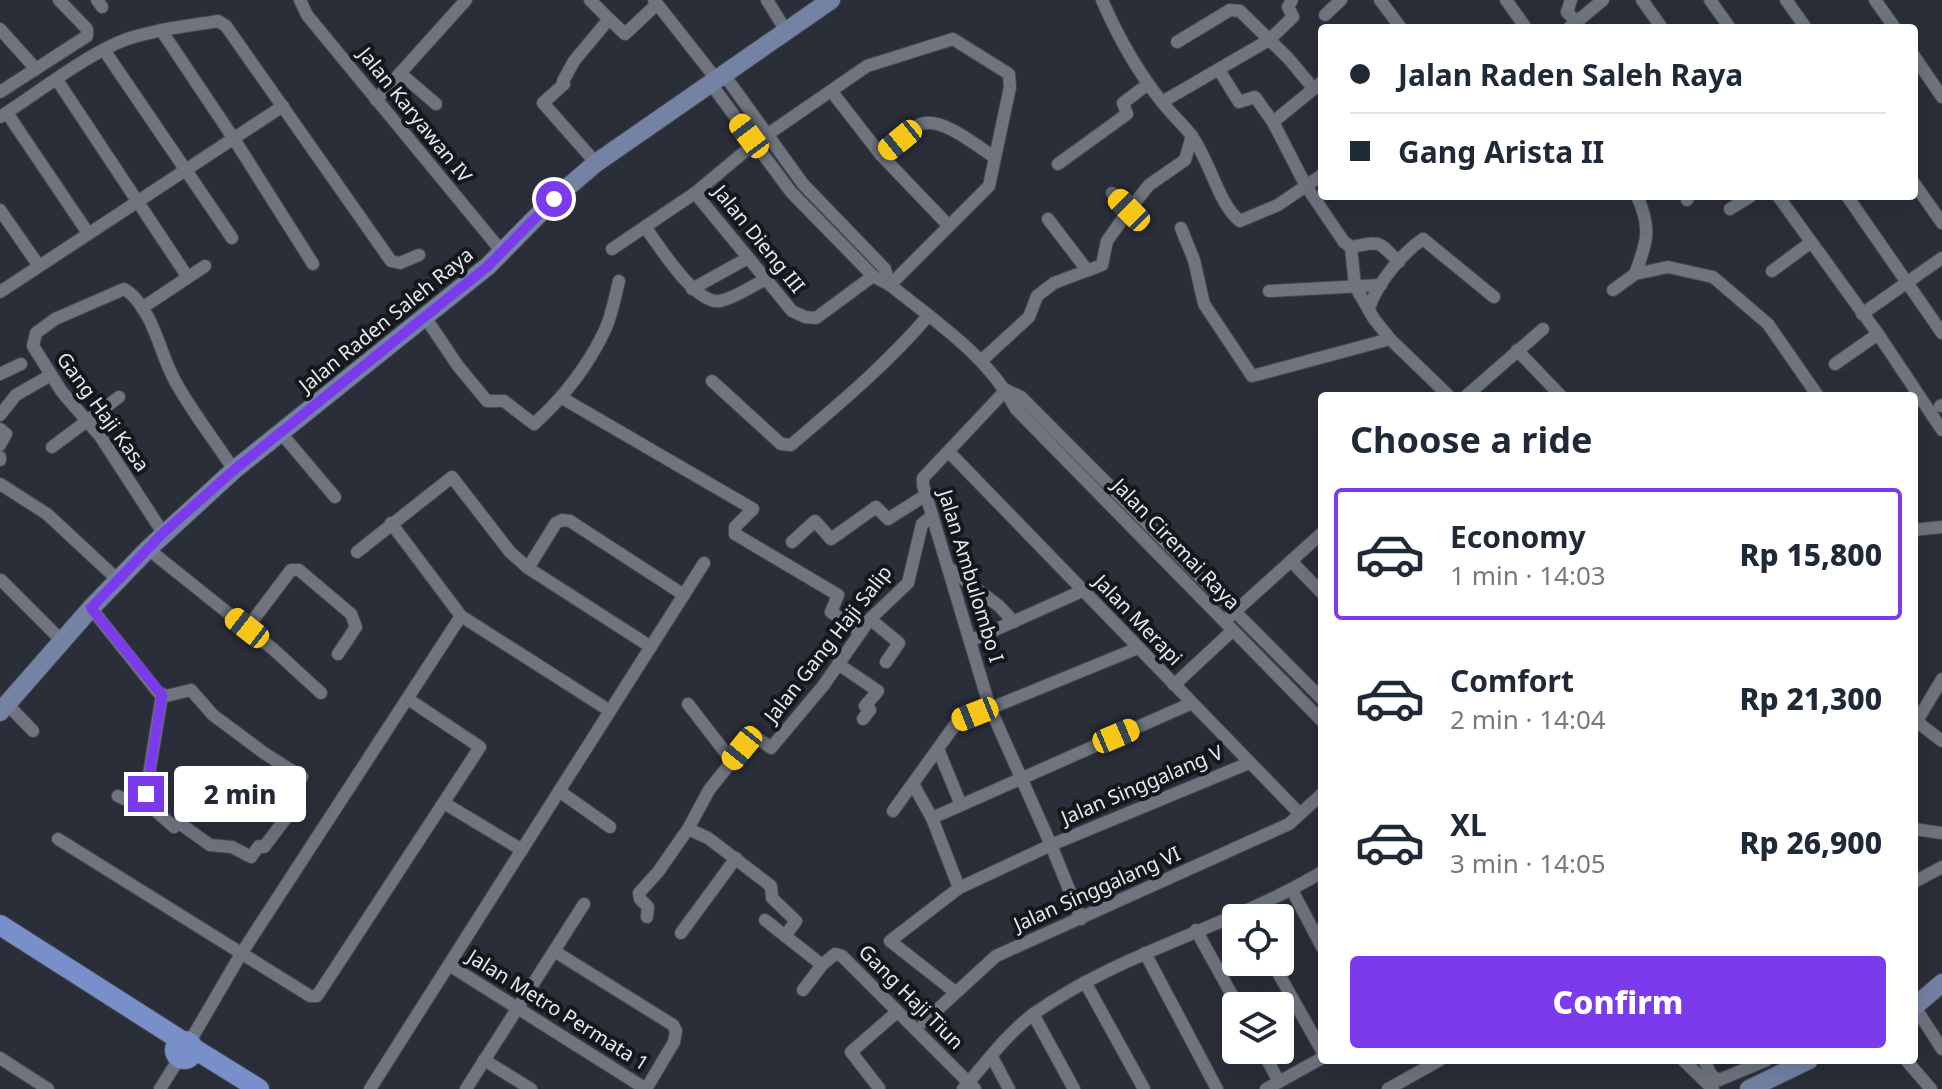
<!DOCTYPE html>
<meta charset="utf-8">
<style>
body{margin:0;font-family:"Noto Sans",sans-serif;background:#f6f6f7;color:#1f2937;height:100vh;display:flex;flex-direction:column;font-size:30px;white-space:nowrap}
*{box-sizing:border-box;margin:0}
p{font-size:26px;color:#747a83}
.icon{flex:none;width:44px;height:44px;fill:none;stroke:currentColor;stroke-width:2;stroke-linecap:round;stroke-linejoin:round}
.map{position:relative;flex:1;overflow:hidden}
.sheet{position:absolute;left:1318px;top:392px;width:600px;height:672px;display:flex;flex-direction:column;background:#fff;border-radius:8px;box-shadow:0 8px 32px #0002}
.sheet>*{flex:none}
.top-card{position:absolute;left:1318px;top:24px;width:600px;height:176px;border-radius:8px;box-shadow:0 8px 32px #0002;display:grid;align-content:center;height:176px;padding:0 32px;background:#fff}
.fabs{position:absolute;left:1222px;top:904px;display:grid;gap:16px}
.fabs a{display:grid;place-items:center;width:72px;height:72px;border-radius:8px;background:#fff;box-shadow:0 8px 32px #0002;font-size:40px}
.end{position:absolute;width:36px;height:36px;margin:-18px;border:10px solid #7c3aed;background:#fff;box-shadow:0 0 0 4px #fff}
.from{border-radius:50%}
.bubble{position:absolute;height:56px;border-radius:8px;background:#fff;box-shadow:0 8px 32px #0002;font-size:26px;font-weight:800;line-height:56px;text-align:center}
.car{position:absolute;width:24px;height:48px;margin:-24px -12px;border-radius:10px;box-shadow:0 0 6px 2px #0007;background:linear-gradient(#f5c518 24%,#345 0 40%,#f5c518 0 76%,#345 0 86%,#f5c518 0)}
.top-card b{display:flex;align-items:center;gap:28px;height:76px;font-size:30px}
.top-card b+b{border-top:2px solid #e0e1e3}
.top-card i{width:20px;height:20px;background:#1f2937}
ul{padding:0;list-style:none}
li{display:flex;align-items:center;gap:24px;height:132px;margin:0 16px 12px;padding:0 16px;border:4px solid transparent;border-radius:8px}
li div{flex:1}
li b{display:block;font-size:30px}
li em{font-style:normal;font-weight:800}
li.current{border-color:#7c3aed}
li>.icon{width:72px;height:72px;stroke-width:1.5}
h2{padding:0 32px;font-size:36px;line-height:96px}
.action{display:flex;gap:16px;margin-top:auto;padding:16px 32px}
.action a{flex:1;height:92px;border-radius:8px;background:#7c3aed;color:#fff;font-size:32px;font-weight:800;line-height:92px;text-align:center}
.map>svg:first-child{display:block}
</style>
<div class="map">
<svg width="1942" height="1089" viewBox="0 0 1942 1089">
<rect width="100%" height="100%" fill="#2a2e38"/>
<g fill="none" stroke-linecap="round" stroke-linejoin="round">
<defs>
<g id="street">
<path d="M97,0L102,7"/>
<path d="M300,0L307,15L503,253"/>
<path d="M590,0L609,19"/>
<path d="M654,0L717,80"/>
<path d="M767,0L786,31"/>
<path d="M1102,0C1118,37 1137,71 1162,102C1171,114 1182,123 1191,135C1210,160 1218,204 1240,221L1278,205L1322,175"/>
<path d="M1380,0L1401,28"/>
<path d="M1506,0L1526,28"/>
<path d="M1571,0L1567,12L1576,21"/>
<path d="M1642,0L1662,28"/>
<path d="M1710,0L1730,28"/>
<path d="M1786,0L1806,28"/>
<path d="M1875,0L1895,28"/>
<path d="M1325,15L1341,0"/>
<path d="M1569,28L1603,0"/>
<path d="M0,29L36,69"/>
<path d="M161,30L234,139L313,264"/>
<path d="M1177,42L1230,10L1240,11L1288,58L1314,89"/>
<path d="M104,50L232,238"/>
<path d="M1914,56L1942,97"/>
<path d="M1219,70L1239,102L1255,97L1273,122L1306,186L1344,242L1351,247C1382,242 1376,239 1399,262"/>
<path d="M400,73L436,104"/>
<path d="M725,76L803,184L885,269L890,285"/>
<path d="M57,80L185,273"/>
<path d="M711,84L791,192L873,276L890,285C935,321 989,357 1016,409L1322,721"/>
<path d="M0,92L87,36V29L59,0"/>
<path d="M832,92L881,155L949,226"/>
<path d="M376,100L466,0"/>
<path d="M1162,102L1269,40L1293,17L1288,7L1292,0"/>
<path d="M7,113L88,233"/>
<path d="M0,117C36,94 88,53 127,39C157,29 188,26 218,21L226,26L391,261L400,263L419,255"/>
<path d="M1273,122L1322,82"/>
<path d="M881,155C894,145 907,130 921,124C941,116 977,146 994,157"/>
<path d="M596,163L543,103L564,84L563,81L574,61L609,19L625,34L657,4"/>
<path d="M1058,164L1127,114L1123,103L1148,84"/>
<path d="M1914,183L1942,223"/>
<path d="M695,193L792,311L805,317L816,318L873,276"/>
<path d="M1112,193L1129,210"/>
<path d="M1778,196L1878,334L1942,430"/>
<path d="M1847,196L1942,333"/>
<path d="M1687,200L1689,196"/>
<path d="M1730,209L1751,196"/>
<path d="M0,210L39,266"/>
<path d="M1048,219L1087,270"/>
<path d="M645,227C658,244 695,305 720,301C735,298 752,286 766,279"/>
<path d="M1181,228L1194,260L1204,304L1252,376L1390,339"/>
<path d="M1351,247L1355,286L1374,319L1390,339L1449,396"/>
<path d="M612,249L695,193L755,143L867,66L953,39L1009,74L1010,87L989,186L890,285"/>
<path d="M1772,271L1810,243"/>
<path d="M1635,274C1647,242 1652,229 1637,196"/>
<path d="M692,289L748,258"/>
<path d="M1613,290L1635,274L1668,267L1713,277L1768,324L1818,396"/>
<path d="M1269,291L1381,285"/>
<path d="M0,292L283,106"/>
<path d="M142,308L205,266"/>
<path d="M1369,308C1377,284 1401,254 1423,239L1494,297"/>
<path d="M1862,314L1942,258"/>
<path d="M425,317L458,366L487,401H504L534,424C564,397 588,366 605,330C612,315 615,297 619,281"/>
<path d="M1517,350L1561,396"/>
<path d="M981,361L1029,317L1037,296L1054,283L1102,265L1107,241L1129,210L1149,185L1185,160L1192,136"/>
<path d="M1835,364L1878,334"/>
<path d="M0,374L21,364"/>
<path d="M712,381L781,444L791,445C839,404 887,364 928,316"/>
<path d="M1006,390L923,478V485L990,708L1051,845L1081,919"/>
<path d="M1006,390L1021,397L1322,699"/>
<path d="M1466,396L1543,329"/>
<path d="M562,398L753,509L735,527V534L838,595L831,612L860,632"/>
<path d="M1940,406L1942,405"/>
<path d="M0,415L16,395L51,375"/>
<path d="M0,429L6,434L0,445"/>
<path d="M281,433L335,497"/>
<path d="M52,447L119,397"/>
<path d="M949,452L1300,814"/>
<path d="M0,457V460"/>
<path d="M0,484L47,514L118,580"/>
<path d="M391,523L461,616L610,711"/>
<path d="M1914,530L1942,527"/>
<path d="M163,533L100,436L62,392L33,346L36,333L55,319L124,289C135,295 142,307 148,317C159,338 164,361 175,381C192,412 215,441 234,470"/>
<path d="M792,542L815,521L831,539L876,507L888,519L926,495"/>
<path d="M148,549L273,649L321,693"/>
<path d="M357,552L452,477L510,552L528,568L651,647"/>
<path d="M1291,561L1322,593"/>
<path d="M528,568L556,523L562,520L570,521L684,595"/>
<path d="M949,568L999,606L1014,622"/>
<path d="M1,580L62,641"/>
<path d="M91,608L158,692L166,696L191,690L213,715L264,753L302,777"/>
<path d="M1229,617L1322,533"/>
<path d="M870,619L899,643L886,662"/>
<path d="M247,628L291,570H299L351,614L356,627L338,654"/>
<path d="M970,641L1082,591"/>
<path d="M838,664L878,691L865,706L870,710L863,719"/>
<path d="M1174,685L1232,631"/>
<path d="M7,704L33,731"/>
<path d="M688,704L732,761"/>
<path d="M1916,721L1942,741"/>
<path d="M1914,726L1942,679"/>
<path d="M938,749L961,805"/>
<path d="M913,784L932,818L959,888"/>
<path d="M559,791L610,827"/>
<path d="M118,796L124,799L140,797L174,827L179,823L210,845L232,847L251,857L259,846L264,847L286,818"/>
<path d="M145,799L162,695"/>
<path d="M444,803L522,850"/>
<path d="M893,811L957,722L1138,648"/>
<path d="M932,818L1192,703"/>
<path d="M688,829L708,838L771,886L772,898L796,921L785,936"/>
<path d="M1914,829L1942,833"/>
<path d="M58,839L310,996H317L480,747L408,699"/>
<path d="M1914,882L1942,867"/>
<path d="M1292,890L1322,947"/>
<path d="M647,917L648,907L640,899L639,893L658,872L688,829L709,790L753,735L771,748L823,686L870,619L908,583L922,524L932,516"/>
<path d="M765,920L822,965"/>
<path d="M1196,930L1238,1006"/>
<path d="M681,933L736,858"/>
<path d="M1145,953L1217,1089"/>
<path d="M1272,962L1322,1051"/>
<path d="M449,965L646,1089L674,1042L676,1031L673,1025L554,951"/>
<path d="M1085,982L1144,1089"/>
<path d="M803,990L822,965L835,954L842,956L975,1089"/>
<path d="M955,992L890,941L959,888L1051,845L1249,763"/>
<path d="M1915,1007L1942,1049"/>
<path d="M1033,1014L1074,1089"/>
<path d="M924,1022L996,956L1289,824L1322,794"/>
<path d="M189,1043L241,954L461,616"/>
<path d="M1262,1050L1279,1082"/>
<path d="M992,1057L1009,1089"/>
<path d="M0,1058L48,1089"/>
<path d="M484,1060L531,1089"/>
<path d="M1683,1060L1713,1089"/>
<path d="M1704,1060L1711,1075L1719,1080L1767,1060"/>
<path d="M1906,1060L1931,1089"/>
<path d="M879,1088L851,1052L897,1012"/>
<path d="M160,1089L180,1057"/>
<path d="M370,1089L704,563"/>
<path d="M466,1089L584,904"/>
<path d="M963,1089C985,1064 1008,1032 1035,1013C1123,951 1230,927 1322,872"/>
<path d="M1266,1089L1322,1058"/>
<path d="M1388,1089L1440,1060"/>
</g>
<g id="secondary">
<path d="M0,712L91,608L148,549L234,470L488,266L554,199L596,163L831,0"/>
<path d="M1914,1007L1942,983"/>
<path d="M1749,1089L1809,1060"/>
</g>
<g id="primary">
<path d="M0,925L182,1041"/>
<circle cx="184" cy="1050" r="9"/>
<path d="M193,1048L259,1089"/>
</g>
</defs>
<use href="#street" stroke="#464951" stroke-width="14"/>
<use href="#secondary" stroke="#464951" stroke-width="20"/>
<use href="#primary" stroke="#464951" stroke-width="22"/>
<use href="#street" stroke="#6f747f" stroke-width="12"/>
<use href="#secondary" stroke="#7482a4" stroke-width="18"/>
<use href="#primary" stroke="#788fc9" stroke-width="20"/>
</g>
<g fill="none" stroke-linecap="round" stroke-linejoin="round">
<path stroke="#7c3aed" stroke-width="10" d="M146,794L162,695L91,608L163,533L234,470L488,266L554,199"/>
</g>
<g text-anchor="middle" stroke-width="8" stroke-linejoin="round" paint-order="stroke">
<g font-size="20" fill="#e6e9ef" stroke="#15171b">
<text transform="translate(415 115) rotate(51)" y="7">Jalan Karyawan IV</text>
<text transform="translate(759 239) rotate(51)" y="7">Jalan Dieng III</text>
<text transform="translate(386 320) rotate(-39)" y="7">Jalan Raden Saleh Raya</text>
<text transform="translate(103 412) rotate(54)" y="7">Gang Haji Kasa</text>
<text transform="translate(1176 544) rotate(46)" y="7">Jalan Ciremai Raya</text>
<text transform="translate(971 576) rotate(73)" y="7">Jalan Ambulombo I</text>
<text transform="translate(1138 620) rotate(46)" y="7">Jalan Merapi</text>
<text transform="translate(828 644) rotate(-52)" y="7">Jalan Gang Haji Salip</text>
<text transform="translate(1142 785) rotate(-23)" y="7">Jalan Singgalang V</text>
<text transform="translate(1097 889) rotate(-24)" y="7">Jalan Singgalang VI</text>
<text transform="translate(911 997) rotate(45)" y="7">Gang Haji Tiun</text>
<text transform="translate(558 1010) rotate(32)" y="7">Jalan Metro Permata 1</text>
</g>
</g>
</svg>
<div class="fabs">
<a><svg class="icon" aria-label="locate" viewBox="0 0 24 24"><circle cx="12" cy="12" r="6"/><path d="M12 2v4M12 18v4M2 12h4M18 12h4"/></svg></a>
<a><svg class="icon" aria-label="layers" viewBox="0 0 24 24"><path d="M12 4l9 5-9 5-9-5zM3 14l9 5 9-5"/></svg></a>
</div>
<i class="end from" style="left:554px;top:199px"></i>
<i class="end" style="left:146px;top:794px"></i>
<div class="bubble" style="left:174px;top:766px;width:132px">2 min</div>
<i class="car" style="left:749px;top:136px;rotate:323deg"></i>
<i class="car" style="left:900px;top:140px;rotate:231deg"></i>
<i class="car" style="left:1129px;top:210px;rotate:315deg"></i>
<i class="car" style="left:247px;top:628px;rotate:308deg"></i>
<i class="car" style="left:975px;top:714px;rotate:248deg"></i>
<i class="car" style="left:1116px;top:736px;rotate:67deg"></i>
<i class="car" style="left:742px;top:748px;rotate:219deg"></i>
<div class="top-card">
<b><i class="from"></i>Jalan Raden Saleh Raya</b>
<b><i></i>Gang Arista II</b>
</div>
<section class="sheet">
<h2>Choose a ride</h2>
<ul>
<li class="current"><svg class="icon" aria-label="car" viewBox="0 0 24 24"><path d="M5 17H2v-5l4-1 3-4h7l3 4 3 1v5h-3M9 17h6M6 11h13"/><circle cx="7" cy="17" r="2"/><circle cx="17" cy="17" r="2"/></svg><div><b>Economy</b><p>1 min · 14:03</p></div><em>Rp 15,800</em></li>
<li><svg class="icon" aria-label="car" viewBox="0 0 24 24"><path d="M5 17H2v-5l4-1 3-4h7l3 4 3 1v5h-3M9 17h6M6 11h13"/><circle cx="7" cy="17" r="2"/><circle cx="17" cy="17" r="2"/></svg><div><b>Comfort</b><p>2 min · 14:04</p></div><em>Rp 21,300</em></li>
<li><svg class="icon" aria-label="car" viewBox="0 0 24 24"><path d="M5 17H2v-5l4-1 3-4h7l3 4 3 1v5h-3M9 17h6M6 11h13"/><circle cx="7" cy="17" r="2"/><circle cx="17" cy="17" r="2"/></svg><div><b>XL</b><p>3 min · 14:05</p></div><em>Rp 26,900</em></li>
</ul>
<div class="action"><a>Confirm</a></div>
</section>
</div>
